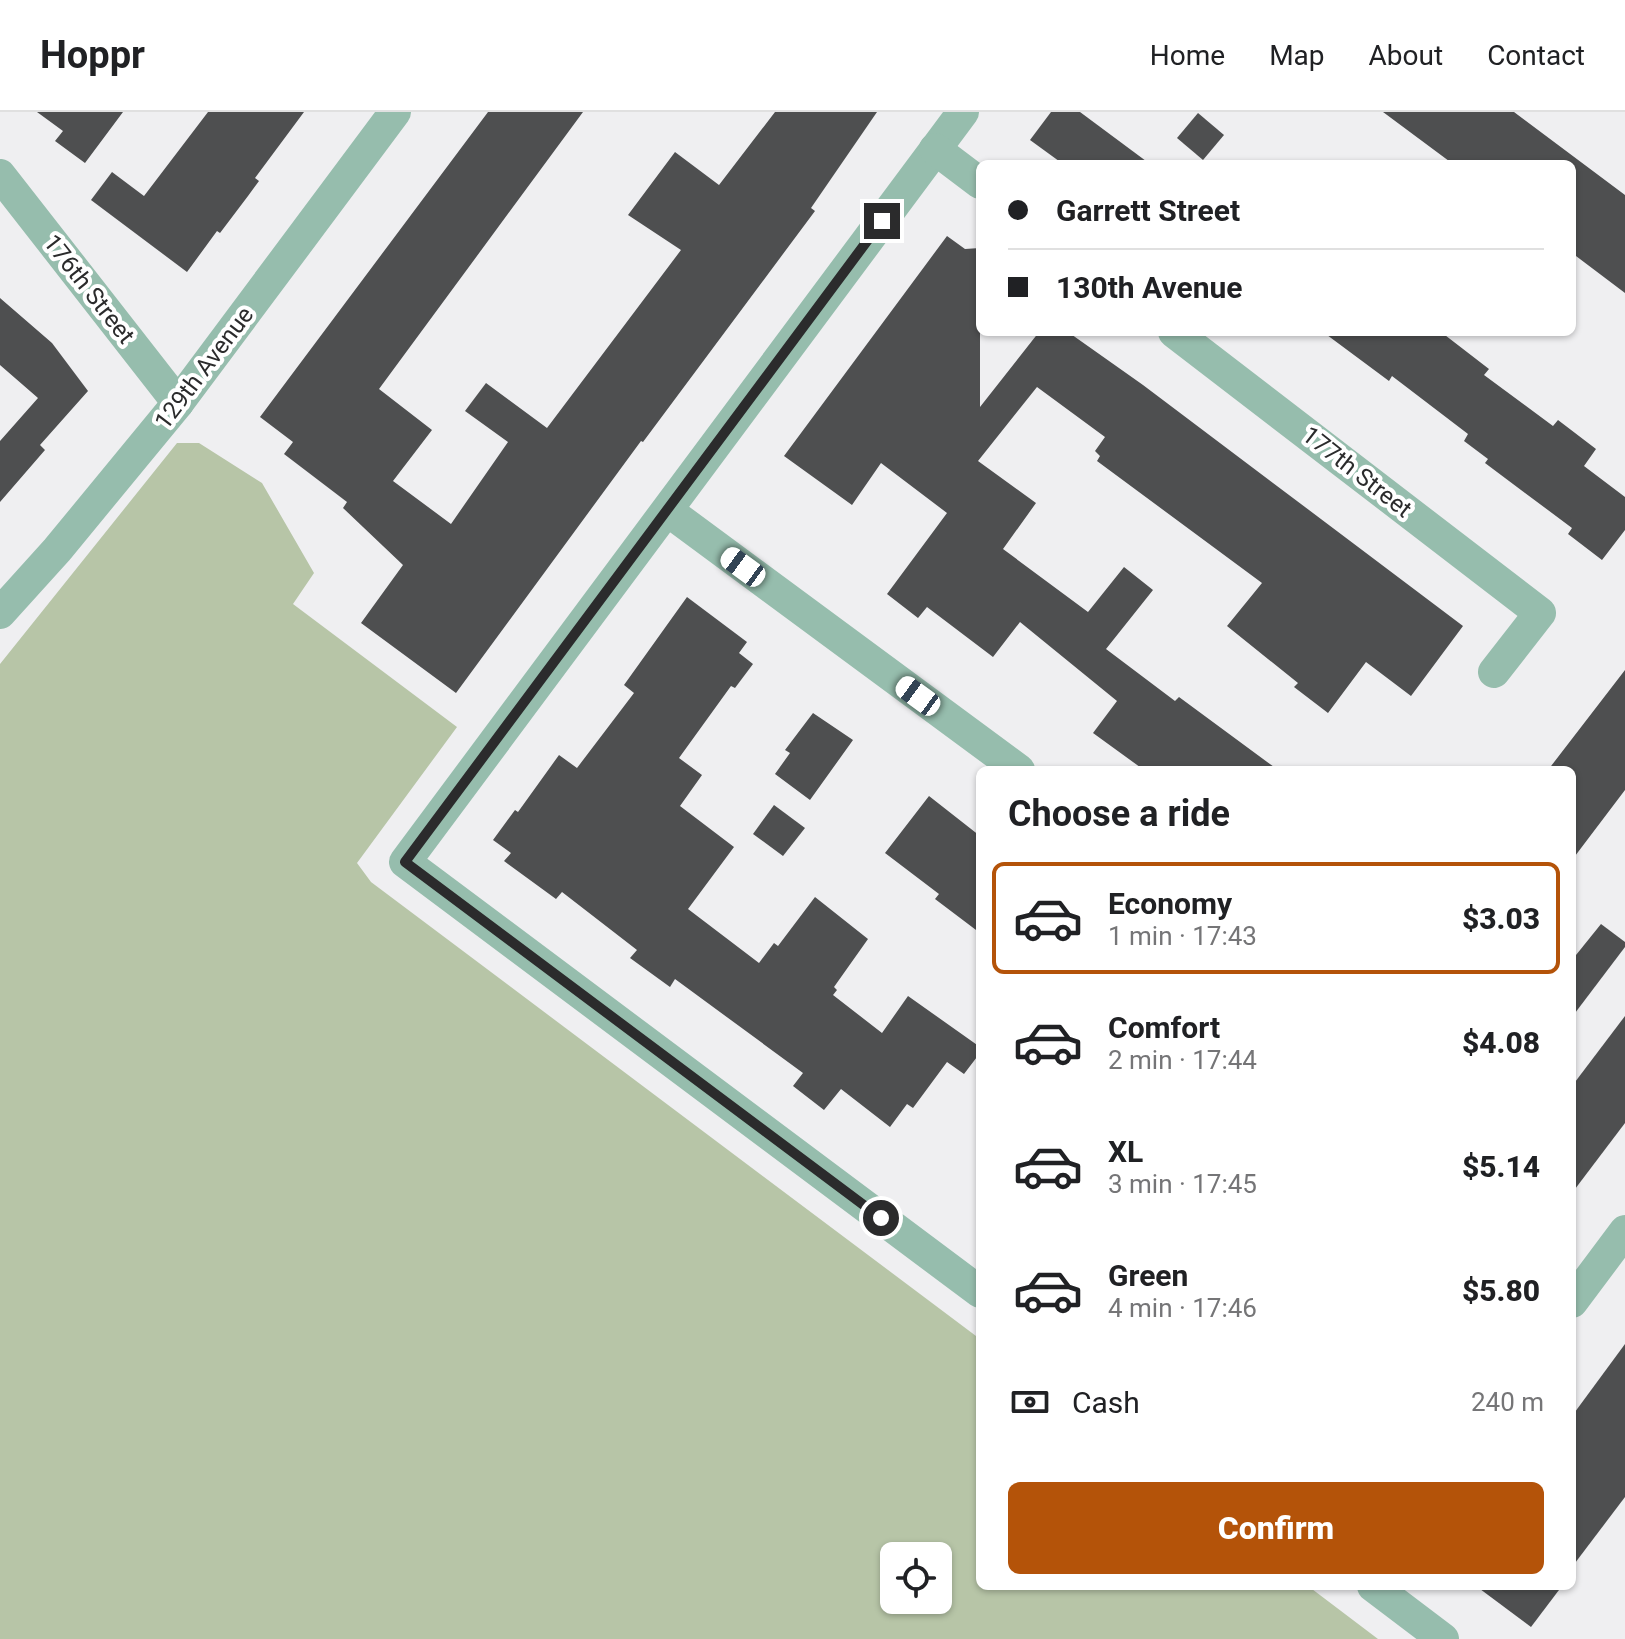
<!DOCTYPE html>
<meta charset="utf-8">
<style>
body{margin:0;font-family:Roboto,sans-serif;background:#f6f6f6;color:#202124;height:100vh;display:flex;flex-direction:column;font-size:30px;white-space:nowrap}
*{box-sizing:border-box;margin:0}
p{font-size:26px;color:#757577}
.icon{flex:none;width:44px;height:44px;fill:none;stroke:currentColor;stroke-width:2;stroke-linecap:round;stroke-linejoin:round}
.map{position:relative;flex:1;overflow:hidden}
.panel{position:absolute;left:976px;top:654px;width:600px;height:824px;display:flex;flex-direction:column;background:#fff;border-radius:12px;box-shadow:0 2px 6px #0004}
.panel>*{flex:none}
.hud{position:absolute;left:976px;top:48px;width:600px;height:176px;border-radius:12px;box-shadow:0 2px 6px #0004;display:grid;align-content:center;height:176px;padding:0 32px;background:#fff}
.fabs{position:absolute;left:880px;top:1430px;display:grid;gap:16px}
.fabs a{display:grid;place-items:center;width:72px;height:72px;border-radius:12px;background:#fff;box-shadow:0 2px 6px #0004;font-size:40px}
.end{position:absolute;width:36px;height:36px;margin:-18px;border:10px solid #2b2b2c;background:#fff;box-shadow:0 0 0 4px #fff}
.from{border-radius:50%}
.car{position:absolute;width:24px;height:48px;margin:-24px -12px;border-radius:10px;box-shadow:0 0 6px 2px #0007;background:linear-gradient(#fff 24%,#345 0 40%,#fff 0 76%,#345 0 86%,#fff 0)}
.hud b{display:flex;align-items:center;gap:28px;height:76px;font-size:30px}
.hud b+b{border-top:2px solid #e0e0e0}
.hud i{width:20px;height:20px;background:#202124}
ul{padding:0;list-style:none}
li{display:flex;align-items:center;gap:24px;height:112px;margin:0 16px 12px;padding:0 16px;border:4px solid transparent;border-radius:12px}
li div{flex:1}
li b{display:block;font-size:30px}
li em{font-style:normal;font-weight:800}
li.active{border-color:#b45309}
li>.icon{width:72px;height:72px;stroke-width:1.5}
h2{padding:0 32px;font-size:36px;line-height:96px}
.pay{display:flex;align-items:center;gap:20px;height:88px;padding:0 32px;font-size:30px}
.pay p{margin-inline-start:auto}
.button{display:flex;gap:16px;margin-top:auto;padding:16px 32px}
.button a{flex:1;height:92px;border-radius:12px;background:#b45309;color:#fff;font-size:32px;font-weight:800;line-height:92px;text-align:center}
header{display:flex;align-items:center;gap:48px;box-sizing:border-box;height:112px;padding:0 40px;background:#fff;border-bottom:2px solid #e0e0e0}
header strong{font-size:38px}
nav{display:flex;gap:44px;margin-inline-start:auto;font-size:28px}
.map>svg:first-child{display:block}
</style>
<header>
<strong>Hoppr</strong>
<nav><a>Home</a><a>Map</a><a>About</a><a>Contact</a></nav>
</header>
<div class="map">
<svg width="1625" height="1527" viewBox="0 0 1625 1527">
<rect width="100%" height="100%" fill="#efeff1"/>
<path fill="#b7c5a7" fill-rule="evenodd" d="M177,331H199L262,371L314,461L293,492L457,615L357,751L371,770L980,1227V1474H1308L1378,1527H0V552ZM894,1444H938V1488H894Z"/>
<g fill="#4e4f50">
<path d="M37,0H123L85,51L55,29L63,19Z"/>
<path d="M208,0H304L255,66L259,69L248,84L220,121L217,119L187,160L91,88L112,60L144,84Z"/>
<path d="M488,0H583L379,277L432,318L393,369L451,412L508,330L465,299L486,271L547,316L681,138L628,103L675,40L719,73L775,0H877L811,96L815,99L643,330L641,329L456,581L361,511L403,453L343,396L347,390L284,342L293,330L260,305Z"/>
<path d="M1051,0H1080L1150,52H1063L1030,28Z"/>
<path d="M1383,0H1514L1625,83V181L1572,141V52H1453Z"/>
<path d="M1198,1L1224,23L1203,48L1177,26Z"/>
<path d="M947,124L965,137L980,136V295L1039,220H1068L1143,273L1463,514L1411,584L1366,550L1328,601L1294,575L1298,571L1227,514L1262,471L1097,349L1100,344L1095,339L1105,325L1037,275L978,349L1036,391L1003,437L1088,500L1124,455L1153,478L1106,537L1175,589L1179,585L1278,658H1144L1093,621L1117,589L1020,510L993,545L927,495L918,506L887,482L947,401L881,351L852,393L784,344Z"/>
<path d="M0,186L52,231L88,279L40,333L45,338L0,390V329L38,286L0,253Z"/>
<path d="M1323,220H1441L1489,257L1484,263L1553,314L1558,308L1596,337L1584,354L1625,385V418L1602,448L1568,422L1572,416L1485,351L1488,347L1464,329L1468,322L1392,264L1389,269Z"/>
<path d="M687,485L747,530L739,541L753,552L735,576L731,574L679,646L702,663L680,694L734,735L688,797L759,851L774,831L778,834L815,785L868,827L834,875L837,878L833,883L882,921L908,884L980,935V941L964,962L947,950L913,996L907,992L890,1015L841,977L824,998L793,974L803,961L675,867L670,875L630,846L637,838L562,780L556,787L504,749L511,741L493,728L515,698L518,700L559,643L577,656L634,581L624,573Z"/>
<path d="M1625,558V678L1572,748V658H1548Z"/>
<path d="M813,601L853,628L810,688L775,662L790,641L785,638Z"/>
<path d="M929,684L980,724V821L935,787L939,782L885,741Z"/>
<path d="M774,693L805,716L783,744L753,722Z"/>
<path d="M1601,812L1625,830V835L1572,905V848Z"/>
<path d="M1625,904V1011L1572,1081V974Z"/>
<path d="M1625,1232V1385L1572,1455V1304Z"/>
<path d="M1476,1474H1562L1531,1515Z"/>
</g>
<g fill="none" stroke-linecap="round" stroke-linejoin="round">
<g stroke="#96bdad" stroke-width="32">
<path d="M963,0L405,750L980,1180"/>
<path d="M935,37L980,71"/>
<path d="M0,63L178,291"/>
<path d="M1174,220L1540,501L1494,560"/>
<path d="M668,399L1019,658"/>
<path d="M0,501L57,438L178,291L395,0"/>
<path d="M1572,1190L1625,1119"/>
<path d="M1373,1474L1443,1527"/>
</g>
</g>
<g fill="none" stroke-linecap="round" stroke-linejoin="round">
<path stroke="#2b2b2c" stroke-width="10" d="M881,1106L405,750L882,109"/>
</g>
<g text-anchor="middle" stroke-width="8" stroke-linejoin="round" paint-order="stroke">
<g font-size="24" fill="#2b2b2c" stroke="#fff">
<text transform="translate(89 177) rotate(52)" y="8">176th Street</text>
<text transform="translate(204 256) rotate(-53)" y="8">129th Avenue</text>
<text transform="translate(1357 360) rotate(38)" y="8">177th Street</text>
</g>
</g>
</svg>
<div class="fabs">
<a><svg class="icon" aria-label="locate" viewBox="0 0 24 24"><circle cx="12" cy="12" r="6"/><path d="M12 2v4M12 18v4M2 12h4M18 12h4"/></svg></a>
</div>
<i class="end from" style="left:881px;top:1106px"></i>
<i class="end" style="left:882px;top:109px"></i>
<i class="car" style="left:743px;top:455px;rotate:306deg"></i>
<i class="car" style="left:918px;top:584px;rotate:306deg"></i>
<div class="hud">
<b><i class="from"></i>Garrett Street</b>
<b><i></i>130th Avenue</b>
</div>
<section class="panel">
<h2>Choose a ride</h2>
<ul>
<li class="active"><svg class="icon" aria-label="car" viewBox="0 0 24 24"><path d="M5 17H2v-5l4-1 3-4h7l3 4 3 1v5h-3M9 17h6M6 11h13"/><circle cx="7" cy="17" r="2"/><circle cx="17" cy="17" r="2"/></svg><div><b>Economy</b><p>1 min · 17:43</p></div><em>$3.03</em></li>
<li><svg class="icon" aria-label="car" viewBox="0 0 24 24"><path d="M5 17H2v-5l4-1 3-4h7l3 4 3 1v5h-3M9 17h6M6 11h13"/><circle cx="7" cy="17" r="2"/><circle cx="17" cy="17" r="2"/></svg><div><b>Comfort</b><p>2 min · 17:44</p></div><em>$4.08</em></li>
<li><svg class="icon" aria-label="car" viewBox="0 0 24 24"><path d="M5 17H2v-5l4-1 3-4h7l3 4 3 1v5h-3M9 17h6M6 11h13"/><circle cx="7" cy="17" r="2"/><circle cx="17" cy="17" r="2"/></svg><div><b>XL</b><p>3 min · 17:45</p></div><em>$5.14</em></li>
<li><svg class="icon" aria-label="car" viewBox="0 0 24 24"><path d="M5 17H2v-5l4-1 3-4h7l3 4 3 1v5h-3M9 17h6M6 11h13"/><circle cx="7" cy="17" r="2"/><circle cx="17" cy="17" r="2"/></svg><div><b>Green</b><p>4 min · 17:46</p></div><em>$5.80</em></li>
</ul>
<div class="pay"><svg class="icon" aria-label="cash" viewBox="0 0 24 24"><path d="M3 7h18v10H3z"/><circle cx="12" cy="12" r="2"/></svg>Cash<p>240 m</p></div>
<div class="button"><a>Confirm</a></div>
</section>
</div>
